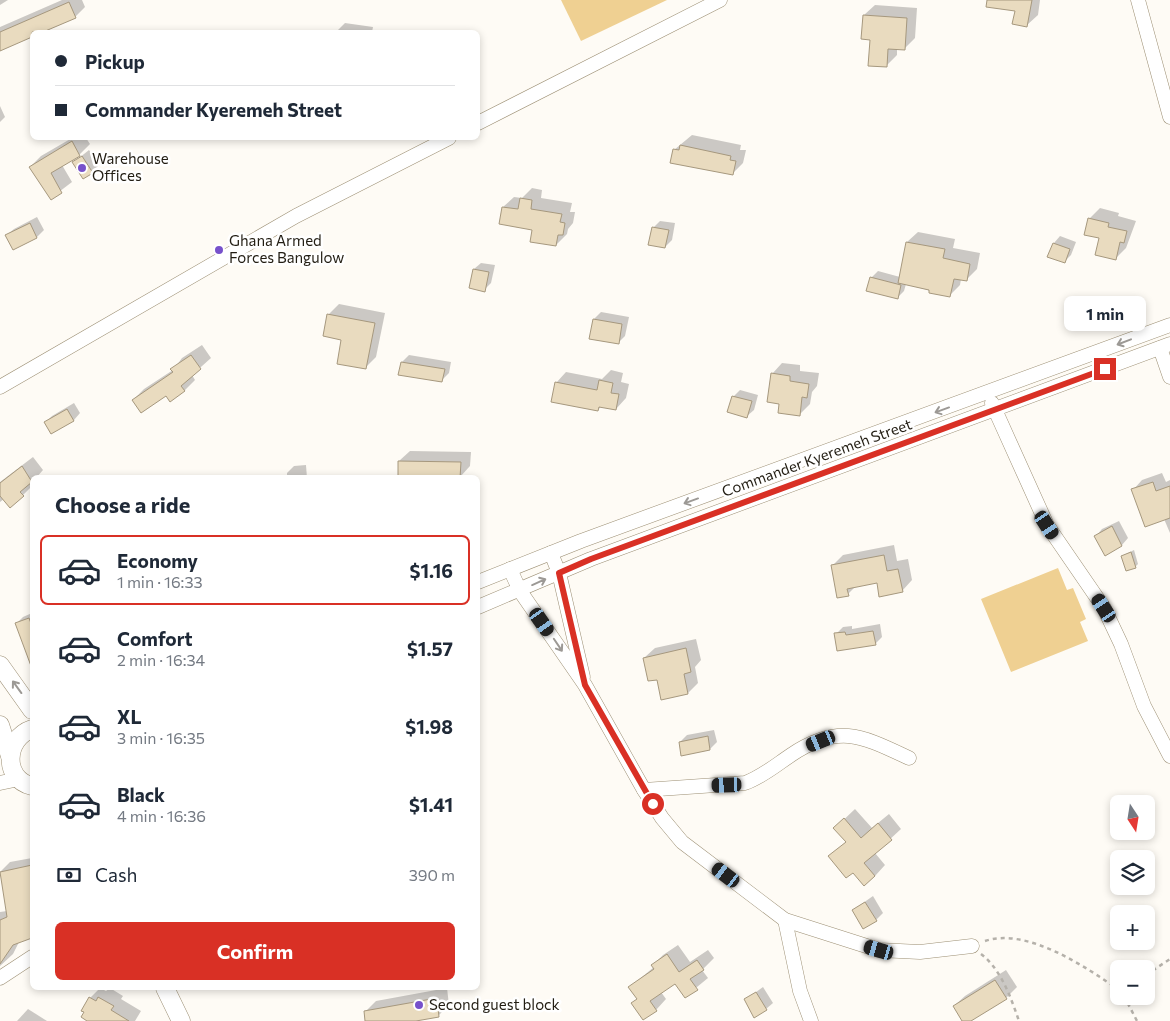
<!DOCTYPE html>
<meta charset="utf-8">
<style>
body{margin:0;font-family:Commissioner,sans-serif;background:#f6f6f7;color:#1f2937;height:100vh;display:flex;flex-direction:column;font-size:19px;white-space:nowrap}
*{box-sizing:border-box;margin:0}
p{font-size:16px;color:#747a83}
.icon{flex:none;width:28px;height:28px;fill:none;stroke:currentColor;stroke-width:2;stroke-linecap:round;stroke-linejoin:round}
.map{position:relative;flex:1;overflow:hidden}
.side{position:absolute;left:30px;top:475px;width:450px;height:515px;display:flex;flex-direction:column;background:#fff;border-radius:8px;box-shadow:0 2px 8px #0003}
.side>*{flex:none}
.top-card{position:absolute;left:30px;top:30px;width:450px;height:110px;border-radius:8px;box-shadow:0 2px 8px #0003;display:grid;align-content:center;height:110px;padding:0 25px;background:#fff}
.needle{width:32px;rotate:168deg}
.fabs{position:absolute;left:1110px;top:795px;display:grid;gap:10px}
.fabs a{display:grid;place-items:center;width:45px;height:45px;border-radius:8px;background:#fff;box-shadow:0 2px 8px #0003;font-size:25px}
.end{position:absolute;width:22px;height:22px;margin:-11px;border:6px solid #d93025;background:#fff;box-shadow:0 0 0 2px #fff}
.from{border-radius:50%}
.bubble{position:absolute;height:35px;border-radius:8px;background:#fff;box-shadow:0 2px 8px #0003;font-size:16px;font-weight:700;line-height:35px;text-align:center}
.car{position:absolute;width:15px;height:30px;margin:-15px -8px;border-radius:6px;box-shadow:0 0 4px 1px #0007;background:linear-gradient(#222 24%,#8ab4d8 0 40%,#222 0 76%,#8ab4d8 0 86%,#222 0)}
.top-card b{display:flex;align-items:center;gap:18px;height:48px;font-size:19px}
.top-card b+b{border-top:1px solid #e0e1e3}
.top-card i{width:12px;height:12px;background:#1f2937}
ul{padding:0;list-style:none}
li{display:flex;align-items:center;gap:15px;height:70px;margin:0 10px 8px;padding:0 15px;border:2px solid transparent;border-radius:8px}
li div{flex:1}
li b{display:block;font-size:19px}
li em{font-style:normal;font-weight:700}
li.on{border-color:#d93025}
li>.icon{width:45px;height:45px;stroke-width:1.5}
h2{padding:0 25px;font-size:22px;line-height:60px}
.pay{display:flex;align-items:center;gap:12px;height:55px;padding:0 25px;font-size:19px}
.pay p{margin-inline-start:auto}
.button{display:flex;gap:10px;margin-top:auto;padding:10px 25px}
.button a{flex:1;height:58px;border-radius:8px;background:#d93025;color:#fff;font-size:20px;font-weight:700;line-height:58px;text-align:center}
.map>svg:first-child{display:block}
</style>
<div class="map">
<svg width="1170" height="1021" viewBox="0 0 1170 1021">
<rect width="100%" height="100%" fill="#fefbf5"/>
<g fill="#efd092">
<path d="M561,0H667L581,41Z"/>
<path d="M1058,568L1067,590L1073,588L1086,619L1080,622L1088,641L1011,672L981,599Z"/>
</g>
<g fill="#0003">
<path d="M0,0H8L0,5Z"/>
<path d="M62,0H82L85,7L75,17L40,32H32V36L0,50V27Z"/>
<path d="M999,0H1040L1038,15L1027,25L1016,10Z"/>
<path d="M875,5L917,8L915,38L904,49L897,48V55L886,66L872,38L864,15Z"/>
<path d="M345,23L373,27L372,32H336Z"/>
<path d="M0,106L5,117L0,122Z"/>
<path d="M692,135L741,145L740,150H746L743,163L732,174L674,150Z"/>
<path d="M72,138H86L90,144L79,155L62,165L72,182L51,198L30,167L41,156Z"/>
<path d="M89,150L99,165L92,172L74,162Z"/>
<path d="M532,188L542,190L541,198L572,203L570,212H575L573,223L568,229L567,234L556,245L503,207L514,197L522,198Z"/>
<path d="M1100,208L1119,213L1118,216L1136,221L1126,248L1115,259L1089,219Z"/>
<path d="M37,217L44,230L37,237L14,248L7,235L14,229Z"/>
<path d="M660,221L675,223L672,240L665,247L653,228Z"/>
<path d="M918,232L955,239L953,248L980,253L977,269L966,280L961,279L960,285L949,296L906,284L904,291L897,298L871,278L878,271L900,277L907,242Z"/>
<path d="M1060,236L1076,242L1071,255L1064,262L1054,243Z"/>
<path d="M481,263L495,265L491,283L484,290L474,269Z"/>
<path d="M339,304L385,313L376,357L365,368L328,315Z"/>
<path d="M601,312L629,317L625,336L618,343L591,338L594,319Z"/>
<path d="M202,345L211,358L192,375L195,380L185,390L170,400L166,394L133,400L144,389L173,370L182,358Z"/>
<path d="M409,355L451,362L449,373L442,380L402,362Z"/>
<path d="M782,363L800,365V371L819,373L817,386L812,392L810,404L800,414L781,403L772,374Z"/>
<path d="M611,370L623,373L621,382L629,384L626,398L616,409L601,406L598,410L556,383L566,372L602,379Z"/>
<path d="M740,390L758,395L754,410L747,416L733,397Z"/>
<path d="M74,403L80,413L74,420L51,433L45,423L52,416Z"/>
<path d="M410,451L471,452L470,466L460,477L399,461Z"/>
<path d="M33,457L43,470L36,478H32V486L23,495L4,499L0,502V482Z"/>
<path d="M306,465L307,478H287V473L294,466Z"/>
<path d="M1162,473L1166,482L1170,480V533L1164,519L1133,490L1142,480Z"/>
<path d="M1119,521L1128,538L1122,545L1096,536L1102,529Z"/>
<path d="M894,545L897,561L908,559L912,580L902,591L878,582L856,586L848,594L832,566L843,555Z"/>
<path d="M1134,550L1138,564L1135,567L1122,556Z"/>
<path d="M32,613V655L29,656L16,624L23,617Z"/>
<path d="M880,624L882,637L875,644L836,634L843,627L852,626V629Z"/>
<path d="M696,639L701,660L695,667L698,683L688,693L658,678L644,658L655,648Z"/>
<path d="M714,730L717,742L710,749L680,742L687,735Z"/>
<path d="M855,809L872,828L889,814L901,829L875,853L885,865L875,876L853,871L830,856L847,841L835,828Z"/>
<path d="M32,858V937L20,940L13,954L0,966V912L7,911L0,872L10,862Z"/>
<path d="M873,896L883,913L876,920L853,910Z"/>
<path d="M678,945L690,962L708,950L714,958L702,970L708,978L686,996L676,982L661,992L666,999L656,1010L633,1003L638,998L630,987L654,967L653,965L663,955Z"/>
<path d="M1006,970L1017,987L1006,998L969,1021H963L954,1006L965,996Z"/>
<path d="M763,987L773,1003L766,1009L745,1000Z"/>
<path d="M100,988L106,991L110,988L123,996L121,999L141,1011L135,1021H90V998Z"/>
<path d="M447,988L449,1005L438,1016L408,1021H366L365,1012L376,1001Z"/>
<path d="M28,1009L47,1021H17Z"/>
</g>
<g fill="#e9dbbf" stroke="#a6987e">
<path d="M987,0H1032L1027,27L1012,24L1015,11L986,7Z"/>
<path d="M69,2L76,18L43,32H32V37L0,51V32Z"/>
<path d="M863,15L907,18L905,50L888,49L887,67L868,66L870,40L861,39Z"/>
<path d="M72,141L80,156L51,173L62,193L51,200L29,167Z"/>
<path d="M680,145L731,156L730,160L736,161L733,175L670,163L673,149L679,150Z"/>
<path d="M82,156L93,173L83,179L72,162Z"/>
<path d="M520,198L532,200L531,209L562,214L560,222L565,223L563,235H558L556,246L530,242L532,230L499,224L502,207L518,209Z"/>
<path d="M1088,218L1109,223L1108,227L1127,231L1124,243L1120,242L1116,260L1095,255L1099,238L1084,235Z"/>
<path d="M30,223L37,238L13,250L5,235Z"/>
<path d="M652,227L669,230L665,248L648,245Z"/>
<path d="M906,242L945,249L943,258L970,264L967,281L954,279L950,297L929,293V290L898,283Z"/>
<path d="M1053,243L1070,249L1065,263L1047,257Z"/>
<path d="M473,269L489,272L485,292L469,288Z"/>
<path d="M870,277L901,285L898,299L866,291Z"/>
<path d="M327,314L375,323L366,369L337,364L341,340L323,336Z"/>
<path d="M593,319L622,324L619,344L589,339Z"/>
<path d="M191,355L201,369L181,386L185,391L170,402L166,396L141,413L132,400L173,372L170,369Z"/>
<path d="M401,362L445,369L442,382L398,375Z"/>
<path d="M771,373L790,376V381L809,384L807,398L802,397L800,416L778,413L779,404L767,402Z"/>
<path d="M599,380L613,383L611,393L619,394L616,410L599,407L598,411L551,402L555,382L597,390Z"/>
<path d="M732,396L752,401L747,418L727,412Z"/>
<path d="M67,409L74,421L51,434L44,422Z"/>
<path d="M398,461L461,462L460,478H398Z"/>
<path d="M22,466L32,482L20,492L24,496L10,508L0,496V483Z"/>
<path d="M1153,482L1156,491L1170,486V518L1145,527L1131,489Z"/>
<path d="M1112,526L1122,546L1105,556L1094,536Z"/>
<path d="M1131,552L1136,568L1126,571L1121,556Z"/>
<path d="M884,555L887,571L898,569L903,592L879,597L877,583L847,589L849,596L837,598L831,565Z"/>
<path d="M29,618L32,626L31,666L15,623Z"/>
<path d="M873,631L876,645L837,651L834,633L845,632L846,635Z"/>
<path d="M686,648L691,672L684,674L688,694L661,700L657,680L648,681L643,658Z"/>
<path d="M708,736L710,750L681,756L679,742Z"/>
<path d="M844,818L861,838L878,823L892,840L864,863L875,876L864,886L853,873L846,878L828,856L846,842L833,828Z"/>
<path d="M32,865V938L13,945L0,964V920L7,917L0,872Z"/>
<path d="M865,902L877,921L863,929L852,910Z"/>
<path d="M667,954L679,972L697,960L704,970L690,979L698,990L685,998L675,984L650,1001L657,1011L643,1020L631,1003L637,999L628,987L654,969L651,965Z"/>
<path d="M995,980L1007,999L971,1021H962L953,1006Z"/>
<path d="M756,992L767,1010L754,1018L744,999Z"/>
<path d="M89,997L96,1001L98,997L114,1006L111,1010L129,1021H87L81,1017L84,1012L81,1011Z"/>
<path d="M437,998L439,1017L416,1021H365L364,1011Z"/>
</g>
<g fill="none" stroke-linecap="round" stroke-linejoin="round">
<defs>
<g id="minor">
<path d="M1138,0L1170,117"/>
<path d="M478,123L720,0"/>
<path d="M1160,348L1170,377"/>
<path d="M0,387L296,216L449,138"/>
<path d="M992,403L1047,525L1104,608L1121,644L1144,706L1170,756"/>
<path d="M551,553L559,573L583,677"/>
<path d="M510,569L520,591L585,685L644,790L662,818L682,842L785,920L879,950L920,952L972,946"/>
<path d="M478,582L581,541L1170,325"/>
<path d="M478,607L591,559L1170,344"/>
<path d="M0,783L19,779"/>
<path d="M644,790L745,783C762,777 776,765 791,755C839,723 862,736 909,758"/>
<path d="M785,920L800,991L811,1021"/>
<path d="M0,978L32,957"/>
</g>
<g id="major">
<path d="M0,665L32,710"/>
<path d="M0,725L10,756"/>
<path d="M32,729C5,738 2,779 32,786"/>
<path d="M165,988L181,1021"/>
</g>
</defs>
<use href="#minor" stroke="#9d9075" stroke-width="15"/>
<use href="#major" stroke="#9d9075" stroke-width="19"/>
<g stroke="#b5b1aa" stroke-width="2.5" stroke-dasharray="4 4" stroke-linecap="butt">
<path d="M985,941C1027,927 1086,967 1119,990"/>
<path d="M981,954C1001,969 1011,998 1019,1021"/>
<path d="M1146,975L1170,959"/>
<path d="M1124,996L1137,1021"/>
</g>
<use href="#minor" stroke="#fff" stroke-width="14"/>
<use href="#major" stroke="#fff" stroke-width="18"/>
</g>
<defs><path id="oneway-shaft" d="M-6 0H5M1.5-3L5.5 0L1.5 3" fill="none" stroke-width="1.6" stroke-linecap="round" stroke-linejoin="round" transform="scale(1.25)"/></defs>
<g stroke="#9c9995">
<use href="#oneway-shaft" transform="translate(1124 342) rotate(159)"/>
<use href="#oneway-shaft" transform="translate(942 410) rotate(160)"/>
<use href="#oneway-shaft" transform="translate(691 501) rotate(160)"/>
<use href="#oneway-shaft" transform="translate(539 582) rotate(-24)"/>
<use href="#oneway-shaft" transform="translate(558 645) rotate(56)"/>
<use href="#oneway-shaft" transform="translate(17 687) rotate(-126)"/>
</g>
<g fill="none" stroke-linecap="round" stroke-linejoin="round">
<path stroke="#d93025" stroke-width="6" d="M653,804L585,685L559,573L591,559L1105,369"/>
</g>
<g fill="#7751cb" stroke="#fff" stroke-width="2">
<circle cx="82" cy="168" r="5"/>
<circle cx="219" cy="250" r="5"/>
<circle cx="419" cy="1005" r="5"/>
</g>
<g text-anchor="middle" stroke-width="5" stroke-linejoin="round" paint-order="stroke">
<g font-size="15" fill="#221d13" stroke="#fff" text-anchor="start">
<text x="92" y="164">Warehouse<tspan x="92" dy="17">Offices</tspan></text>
<text x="229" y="246">Ghana Armed<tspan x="229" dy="17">Forces Bangulow</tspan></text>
<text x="429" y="1010">Second guest block</text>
</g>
<g font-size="15" fill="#221d13" stroke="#fff">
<text transform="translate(817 458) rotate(-20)" y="5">Commander Kyeremeh Street</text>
</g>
</g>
</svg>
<div class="fabs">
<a><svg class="needle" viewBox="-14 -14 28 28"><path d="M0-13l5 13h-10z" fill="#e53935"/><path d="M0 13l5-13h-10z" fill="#747a83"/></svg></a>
<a><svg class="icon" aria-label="layers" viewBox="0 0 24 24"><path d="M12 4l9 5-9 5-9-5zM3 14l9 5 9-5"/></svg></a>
<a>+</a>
<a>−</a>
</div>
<i class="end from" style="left:653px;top:804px"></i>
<i class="end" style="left:1105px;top:369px"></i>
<div class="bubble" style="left:1064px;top:296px;width:82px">1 min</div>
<i class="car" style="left:1047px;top:525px;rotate:147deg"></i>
<i class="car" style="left:1104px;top:608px;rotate:327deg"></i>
<i class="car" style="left:542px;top:622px;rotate:145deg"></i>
<i class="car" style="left:821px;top:741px;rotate:248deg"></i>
<i class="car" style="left:727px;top:785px;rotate:268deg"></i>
<i class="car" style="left:726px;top:875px;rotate:307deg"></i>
<i class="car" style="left:879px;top:950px;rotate:286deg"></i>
<div class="top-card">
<b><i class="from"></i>Pickup</b>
<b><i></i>Commander Kyeremeh Street</b>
</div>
<section class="side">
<h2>Choose a ride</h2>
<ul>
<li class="on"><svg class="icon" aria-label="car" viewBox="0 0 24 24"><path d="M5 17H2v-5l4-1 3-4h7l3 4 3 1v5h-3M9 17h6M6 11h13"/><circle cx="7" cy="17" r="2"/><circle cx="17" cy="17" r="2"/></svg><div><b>Economy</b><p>1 min · 16:33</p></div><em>$1.16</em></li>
<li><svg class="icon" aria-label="car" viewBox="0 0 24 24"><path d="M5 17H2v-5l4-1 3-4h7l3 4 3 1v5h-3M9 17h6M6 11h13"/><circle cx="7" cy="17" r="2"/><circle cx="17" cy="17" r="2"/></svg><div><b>Comfort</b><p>2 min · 16:34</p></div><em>$1.57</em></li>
<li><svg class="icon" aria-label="car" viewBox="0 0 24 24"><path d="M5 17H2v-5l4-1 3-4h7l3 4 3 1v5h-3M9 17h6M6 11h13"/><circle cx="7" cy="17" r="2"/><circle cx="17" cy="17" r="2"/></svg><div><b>XL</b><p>3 min · 16:35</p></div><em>$1.98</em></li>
<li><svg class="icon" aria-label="car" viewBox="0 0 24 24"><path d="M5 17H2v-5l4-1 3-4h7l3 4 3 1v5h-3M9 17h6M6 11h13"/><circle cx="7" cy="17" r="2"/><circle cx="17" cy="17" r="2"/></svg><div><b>Black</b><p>4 min · 16:36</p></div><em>$1.41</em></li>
</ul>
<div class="pay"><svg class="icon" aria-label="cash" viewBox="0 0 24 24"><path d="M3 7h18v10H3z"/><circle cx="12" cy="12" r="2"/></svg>Cash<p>390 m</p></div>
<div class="button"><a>Confirm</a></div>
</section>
</div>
